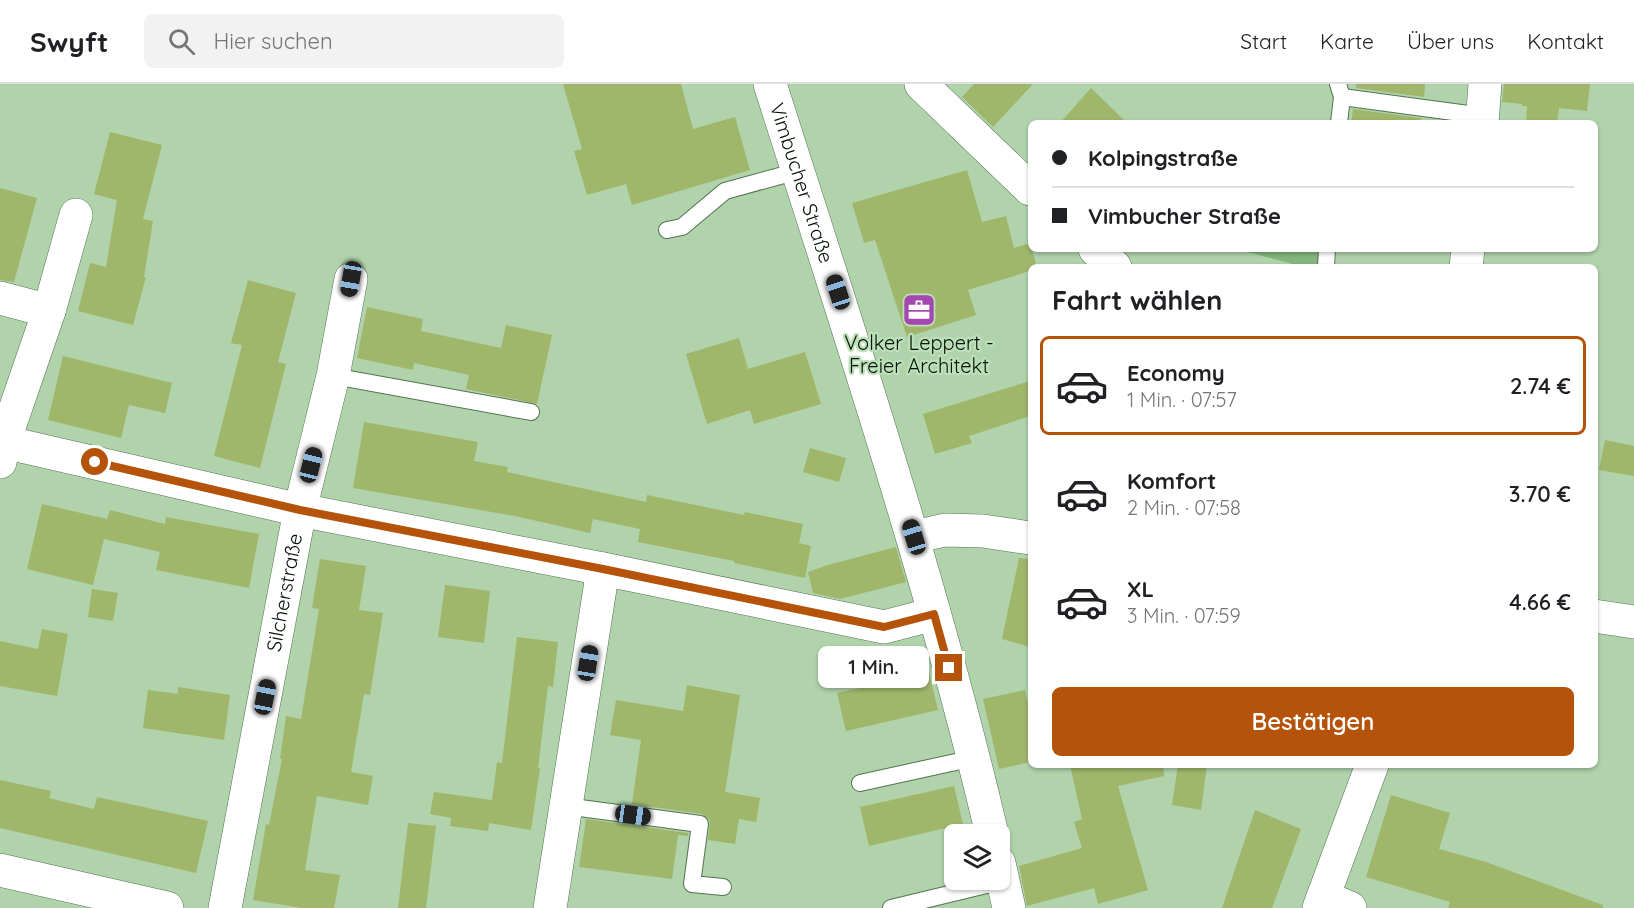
<!DOCTYPE html>
<html lang="de">
<meta charset="utf-8">
<style>
body{margin:0;font-family:Quicksand,sans-serif;background:#f2f2f2;color:#202124;height:100vh;display:flex;flex-direction:column;font-size:22px;white-space:nowrap}
*{box-sizing:border-box;margin:0}
p{font-size:20px;color:#757577}
.icon{flex:none;width:33px;height:33px;fill:none;stroke:currentColor;stroke-width:2;stroke-linecap:round;stroke-linejoin:round}
.map{position:relative;flex:1;overflow:hidden}
.sheet{position:absolute;left:1028px;top:180px;width:570px;height:504px;display:flex;flex-direction:column;background:#fff;border-radius:9px;box-shadow:0 2px 4px #0004}
.sheet>*{flex:none}
.hud{position:absolute;left:1028px;top:36px;width:570px;height:132px;border-radius:9px;box-shadow:0 2px 4px #0004;display:grid;align-content:center;height:132px;padding:0 24px;background:#fff}
.buttons{position:absolute;left:944px;top:740px;display:grid;gap:12px}
.buttons a{display:grid;place-items:center;width:66px;height:66px;border-radius:9px;background:#fff;box-shadow:0 2px 4px #0004;font-size:30px}
.end{position:absolute;width:27px;height:27px;margin:-14px;border:8px solid #b45309;background:#fff;box-shadow:0 0 0 3px #fff}
.from{border-radius:50%}
.bubble{position:absolute;height:42px;border-radius:9px;background:#fff;box-shadow:0 2px 4px #0004;font-size:20px;font-weight:600;line-height:42px;text-align:center}
.car{position:absolute;width:18px;height:36px;margin:-18px -9px;border-radius:8px;box-shadow:0 0 4px 2px #0007;background:linear-gradient(#222 24%,#8ab4d8 0 40%,#222 0 76%,#8ab4d8 0 86%,#222 0)}
.hud b{display:flex;align-items:center;gap:21px;height:57px;font-size:22px}
.hud b+b{border-top:2px solid #e0e0e0}
.hud i{width:15px;height:15px;background:#202124}
ul{padding:0;list-style:none}
li{display:flex;align-items:center;gap:18px;height:99px;margin:0 12px 9px;padding:0 12px;border:3px solid transparent;border-radius:9px}
li div{flex:1}
li b{display:block;font-size:22px}
li em{font-style:normal;font-weight:600}
li.current{border-color:#b45309}
li>.icon{width:54px;height:54px;stroke-width:1.5}
h2{padding:0 24px;font-size:27px;line-height:72px}
.primary-button{display:flex;gap:12px;margin-top:auto;padding:12px 24px}
.primary-button a{flex:1;height:69px;border-radius:9px;background:#b45309;color:#fff;font-size:24px;font-weight:600;line-height:69px;text-align:center}
header{display:flex;align-items:center;gap:36px;box-sizing:border-box;height:84px;padding:0 30px;background:#fff;border-bottom:2px solid #e0e0e0}
header strong{font-size:28px}
nav{display:flex;gap:33px;margin-inline-start:auto;font-size:21px}
.search{width:420px;height:54px;background:#f2f2f2;display:flex;align-items:center;gap:15px;box-sizing:border-box;padding:0 21px;border-radius:9px;color:#757577;font-size:22px}
.map>svg:first-child{display:block}
</style>
<header>
<strong>Swyft</strong>
<div class="search"><svg class="icon" aria-label="search" viewBox="0 0 24 24"><circle cx="10" cy="10" r="6"/><path d="M15 15l6 6"/></svg>Hier suchen</div>
<nav><a>Start</a><a>Karte</a><a>Über uns</a><a>Kontakt</a></nav>
</header>
<div class="map">
<svg width="1634" height="824" viewBox="0 0 1634 824">
<rect width="100%" height="100%" fill="#b0d3ac"/>
<path fill="#83b77e" d="M1236,165H1320V183H1304Z"/>
<g fill="#9fb66b">
<path d="M563,0H681L693,45L735,33L750,86L632,121L626,100L587,111L574,67L582,65Z"/>
<path d="M974,0H1033L993,43L962,13Z"/>
<path d="M1356,0H1425L1424,13L1356,4Z"/>
<path d="M1504,0H1590L1587,27L1559,24L1557,39H1526L1527,22H1522V20L1502,18Z"/>
<path d="M1091,4L1127,39H1060Z"/>
<path d="M1353,25L1421,34L1420,39H1351Z"/>
<path d="M110,48L162,61L143,135L153,137L144,193H146L133,241L78,227L90,179L106,183L117,116L94,110Z"/>
<path d="M967,86L982,138L1006,132L1014,164L1030,159L1037,183H1030V187L968,206L976,231L907,253L875,156L864,159L852,119Z"/>
<path d="M0,104L37,114L14,198L0,196Z"/>
<path d="M248,196L296,209L278,278L286,280L260,384L214,372L242,261L231,259Z"/>
<path d="M367,223L423,235L421,247L501,264L506,241L552,251L537,320L466,305L469,291L414,279L413,286L357,274Z"/>
<path d="M739,254L748,285L805,268L821,320L754,340L750,326L707,340L686,270Z"/>
<path d="M63,272L172,299L165,329L129,321L121,354L48,336Z"/>
<path d="M1030,297V332L969,352L972,359L935,370L923,330Z"/>
<path d="M364,338L478,358L474,377L508,383L507,388L646,418L647,411L744,431L745,428L803,440L799,459L811,462L805,494L734,479V477L638,458L640,445L593,435L590,449L515,432L353,404Z"/>
<path d="M1605,356L1634,362V392L1599,386Z"/>
<path d="M810,364L846,374L839,398L803,388Z"/>
<path d="M42,420L107,435L110,426L165,440L166,433L259,450L249,504L156,486L160,468L104,455L93,501L27,485Z"/>
<path d="M896,463L906,498L840,515L813,509L808,488L828,481Z"/>
<path d="M1019,474L1030,475V563L1002,555Z"/>
<path d="M320,475L366,482L359,526L383,529L370,611L364,610L351,688L373,692L368,721L317,712L305,786L340,791L334,824H302L253,816L266,740L269,741L282,675H280L286,632L301,635L319,525L312,524Z"/>
<path d="M445,501L490,507L484,559L438,553Z"/>
<path d="M92,505L118,509L113,537L88,533Z"/>
<path d="M42,545L68,550L57,612L0,602V557L38,565Z"/>
<path d="M517,553L558,558L553,603L548,602L538,684H540L531,746L489,739L488,747L450,742L451,734L430,730L434,708L492,716L497,678L502,679Z"/>
<path d="M929,589L938,626L846,647L837,609Z"/>
<path d="M687,601L740,611L725,708L760,714L756,738L739,735L735,760L708,756L710,737L702,730L632,720L641,656L610,651L616,616L683,627Z"/>
<path d="M178,603L230,611L224,656L143,644L148,606L178,610Z"/>
<path d="M1025,606L1030,630V678L999,685L983,615Z"/>
<path d="M1070,681H1163L1164,692L1118,702L1148,806L1098,820L1094,804L1027,822L1019,782L1082,764L1074,738L1082,735Z"/>
<path d="M1178,681H1207L1201,726L1172,721Z"/>
<path d="M0,696L51,707L49,714L94,725L97,713L208,737L196,789L0,744Z"/>
<path d="M954,702L963,740L869,762L860,723Z"/>
<path d="M1391,711L1450,729L1439,765L1486,778L1603,821V824H1448L1450,818L1366,793Z"/>
<path d="M1255,726L1301,745L1272,824H1222Z"/>
<path d="M586,735L688,749V752L678,751L672,795L579,783Z"/>
<path d="M408,739L436,742L426,824H398Z"/>
</g>
<g fill="none" stroke-linecap="round" stroke-linejoin="round">
<defs>
<g id="service">
<path d="M1338,0L1342,13L1339,39"/>
<path d="M1342,13L1483,32"/>
<path d="M667,146L682,143L725,107L798,87"/>
<path d="M1326,183L1327,165"/>
<path d="M333,292L531,328"/>
<path d="M860,699L974,674"/>
<path d="M565,722L700,740L692,800L723,803"/>
<path d="M891,824L1003,797"/>
</g>
<g id="minor">
<path id="s1" d="M770,0C849,248 932,496 992,750"/>
<path d="M921,0L1030,105"/>
<path d="M1482,39L1485,0"/>
<path d="M1095,165L1115,183"/>
<path d="M1466,183L1468,165"/>
<path d="M0,214L49,227"/>
<path d="M0,357L300,426L603,485L884,543L934,530"/>
<path d="M0,378L4,358L49,227L76,131"/>
<path d="M914,453L945,446L983,447L1030,454"/>
<path d="M1594,532L1634,538"/>
<path d="M999,779L1009,824"/>
<path d="M0,786L167,824"/>
<path d="M1323,813L1350,824"/>
<path id="s2" d="M225,824L300,426L333,292L351,195"/>
<path d="M550,824L603,485"/>
<path d="M1319,824L1372,681"/>
</g>
</defs>
<use href="#service" stroke="#537350" stroke-width="18"/>
<use href="#minor" stroke="#537350" stroke-width="34"/>
<use href="#service" stroke="#fff" stroke-width="16"/>
<use href="#minor" stroke="#fff" stroke-width="33"/>
</g>
<g fill="none" stroke-linecap="round" stroke-linejoin="round">
<path stroke="#b45309" stroke-width="8" d="M95,378L300,426L603,485L884,543L934,530L949,584"/>
</g>
<defs>
<symbol id="office-square" viewBox="-11 -11 22 22"><rect x="-9" y="-9" width="18" height="18" rx="4" fill="#a447b1" stroke="#bce0b9"/><path d="M-6-3h4V-5.5h4V-3h4V5H-6ZM-1-4.5V-3h2v-1.5ZM-6 0V1H6V0Z" fill="#fff"/></symbol>
</defs>
<g fill-rule="evenodd">
<use href="#office-square" x="900" y="207" width="38" height="38"/>
</g>
<g text-anchor="middle" stroke-width="4.5" stroke-linejoin="round" paint-order="stroke">
<g font-size="20" fill="#051004" stroke="#bce0b9">
<text dy="7" stroke="none"><textPath href="#s1" startOffset="104">Vimbucher Straße</textPath></text>
<text dy="7" stroke="none"><textPath href="#s2" startOffset="321">Silcherstraße</textPath></text>
</g>
<g font-size="20" fill="#051004" stroke="#bce0b9">
<text x="919" y="266">Volker Leppert -<tspan x="919" dy="23">Freier Architekt</tspan></text>
</g>
</g>
</svg>
<div class="buttons">
<a><svg class="icon" aria-label="layers" viewBox="0 0 24 24"><path d="M12 4l9 5-9 5-9-5zM3 14l9 5 9-5"/></svg></a>
</div>
<i class="end from" style="left:95px;top:378px"></i>
<i class="end" style="left:949px;top:584px"></i>
<div class="bubble" style="left:818px;top:562px;width:111px">1 Min.</div>
<i class="car" style="left:351px;top:195px;rotate:190deg"></i>
<i class="car" style="left:838px;top:208px;rotate:342deg"></i>
<i class="car" style="left:311px;top:381px;rotate:14deg"></i>
<i class="car" style="left:914px;top:453px;rotate:343deg"></i>
<i class="car" style="left:588px;top:579px;rotate:9deg"></i>
<i class="car" style="left:265px;top:613px;rotate:11deg"></i>
<i class="car" style="left:633px;top:731px;rotate:98deg"></i>
<div class="hud">
<b><i class="from"></i>Kolpingstraße</b>
<b><i></i>Vimbucher Straße</b>
</div>
<section class="sheet">
<h2>Fahrt wählen</h2>
<ul>
<li class="current"><svg class="icon" aria-label="car" viewBox="0 0 24 24"><path d="M5 17H2v-5l4-1 3-4h7l3 4 3 1v5h-3M9 17h6M6 11h13"/><circle cx="7" cy="17" r="2"/><circle cx="17" cy="17" r="2"/></svg><div><b>Economy</b><p>1 Min. · 07:57</p></div><em>2.74 €</em></li>
<li><svg class="icon" aria-label="car" viewBox="0 0 24 24"><path d="M5 17H2v-5l4-1 3-4h7l3 4 3 1v5h-3M9 17h6M6 11h13"/><circle cx="7" cy="17" r="2"/><circle cx="17" cy="17" r="2"/></svg><div><b>Komfort</b><p>2 Min. · 07:58</p></div><em>3.70 €</em></li>
<li><svg class="icon" aria-label="car" viewBox="0 0 24 24"><path d="M5 17H2v-5l4-1 3-4h7l3 4 3 1v5h-3M9 17h6M6 11h13"/><circle cx="7" cy="17" r="2"/><circle cx="17" cy="17" r="2"/></svg><div><b>XL</b><p>3 Min. · 07:59</p></div><em>4.66 €</em></li>
</ul>
<div class="primary-button"><a>Bestätigen</a></div>
</section>
</div>
